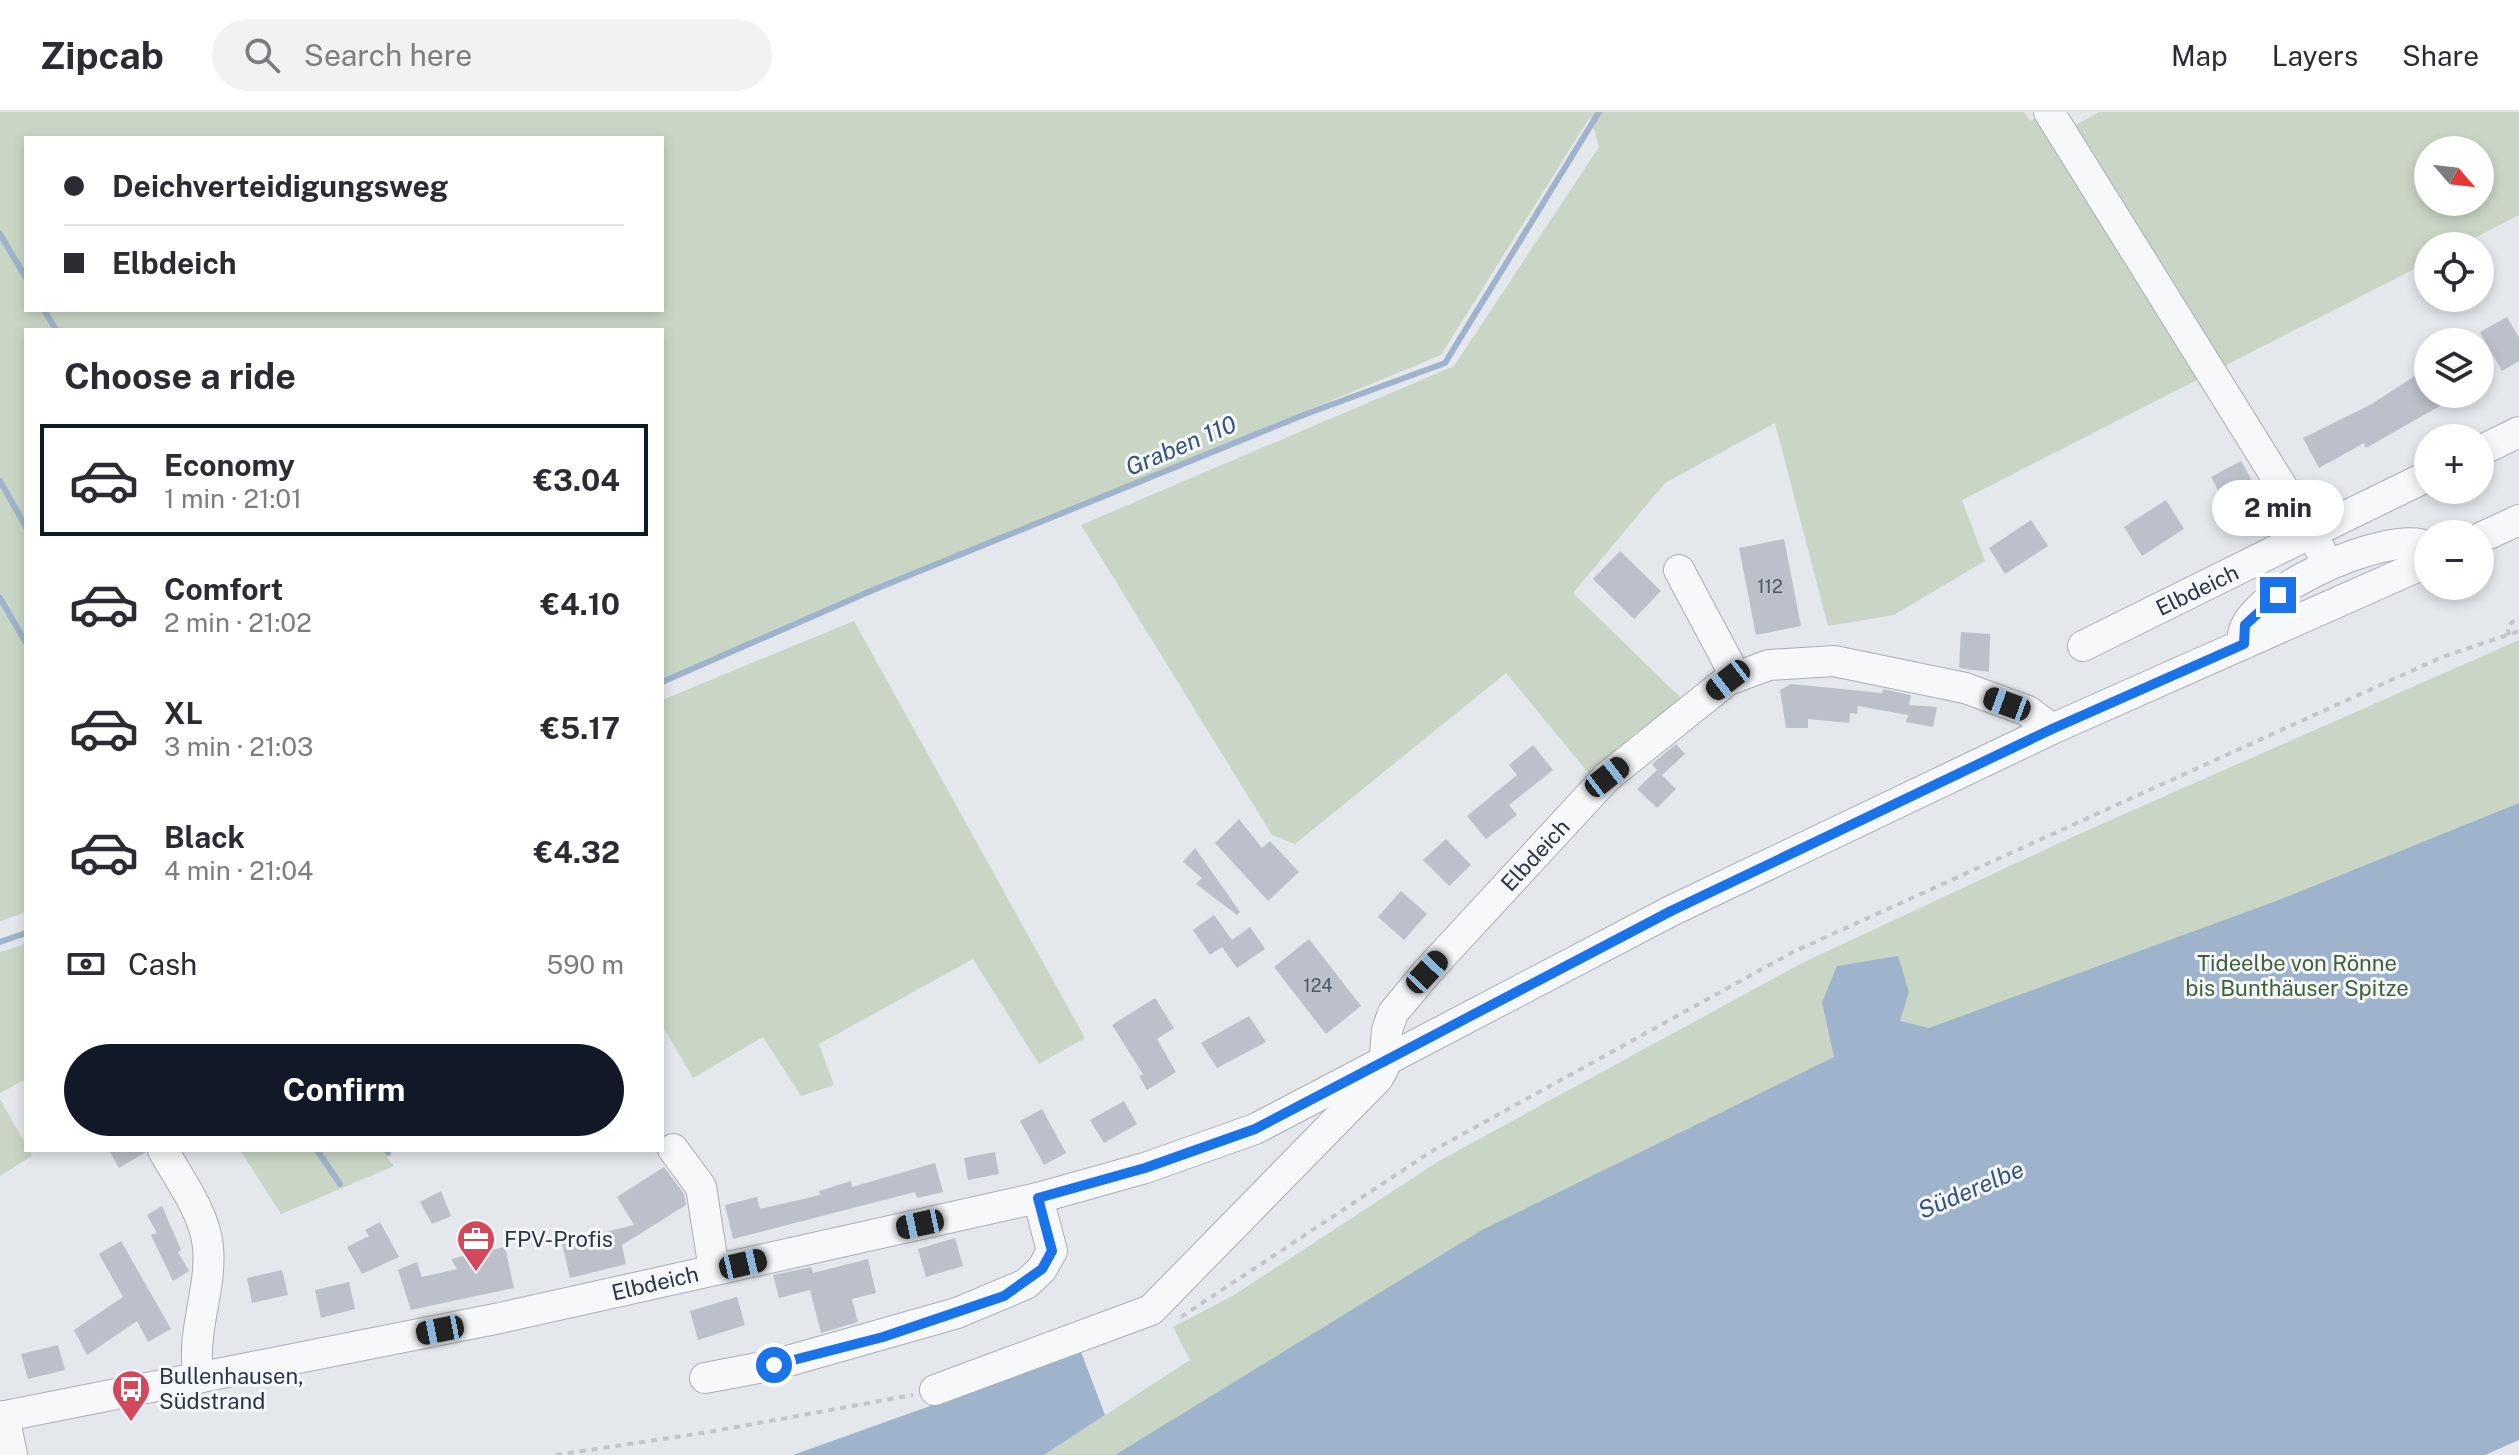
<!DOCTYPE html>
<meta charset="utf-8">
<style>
body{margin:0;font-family:"Public Sans",sans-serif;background:#f2f2f3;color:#2b2b33;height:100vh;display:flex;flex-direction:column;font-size:30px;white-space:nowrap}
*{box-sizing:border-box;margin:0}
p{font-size:26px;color:#7c7c81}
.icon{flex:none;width:44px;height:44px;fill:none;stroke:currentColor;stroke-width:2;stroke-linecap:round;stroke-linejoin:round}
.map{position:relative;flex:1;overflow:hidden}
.sheet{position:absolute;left:24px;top:216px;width:640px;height:824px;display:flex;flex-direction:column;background:#fff;border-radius:0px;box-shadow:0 4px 12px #0003}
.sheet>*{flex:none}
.banner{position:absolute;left:24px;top:24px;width:640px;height:176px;border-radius:0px;box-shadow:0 4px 12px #0003;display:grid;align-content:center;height:176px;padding:0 40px;background:#fff}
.needle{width:52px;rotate:118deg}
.buttons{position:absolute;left:2414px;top:24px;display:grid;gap:16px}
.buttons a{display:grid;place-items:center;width:80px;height:80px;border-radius:50%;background:#fff;box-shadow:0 4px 12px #0003;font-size:40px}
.end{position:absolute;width:36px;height:36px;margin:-18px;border:10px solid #1a73e8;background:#fff;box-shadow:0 0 0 4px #fff}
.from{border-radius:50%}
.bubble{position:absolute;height:56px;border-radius:28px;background:#fff;box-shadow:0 4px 12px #0003;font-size:26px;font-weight:700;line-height:56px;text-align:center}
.car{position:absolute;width:24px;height:48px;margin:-24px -12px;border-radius:10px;box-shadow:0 0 6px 2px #0007;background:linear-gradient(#222 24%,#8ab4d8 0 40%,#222 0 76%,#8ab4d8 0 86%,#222 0)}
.banner b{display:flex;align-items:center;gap:28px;height:76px;font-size:30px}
.banner b+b{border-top:2px solid #e1e1e2}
.banner i{width:20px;height:20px;background:#2b2b33}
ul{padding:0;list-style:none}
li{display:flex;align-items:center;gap:24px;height:112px;margin:0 16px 12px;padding:0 24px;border:4px solid transparent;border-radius:0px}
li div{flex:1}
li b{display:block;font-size:30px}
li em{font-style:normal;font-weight:700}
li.active{border-color:#111827}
li>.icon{width:72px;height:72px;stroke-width:1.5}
h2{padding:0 40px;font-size:36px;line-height:96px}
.pay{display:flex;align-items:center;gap:20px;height:88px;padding:0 40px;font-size:30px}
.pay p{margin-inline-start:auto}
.button{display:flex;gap:16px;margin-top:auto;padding:16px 40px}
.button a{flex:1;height:92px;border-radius:48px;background:#111827;color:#fff;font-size:32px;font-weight:700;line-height:92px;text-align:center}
header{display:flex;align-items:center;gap:48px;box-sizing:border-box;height:112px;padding:0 40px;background:#fff;border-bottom:2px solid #e1e1e2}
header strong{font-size:38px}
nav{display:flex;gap:44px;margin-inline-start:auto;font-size:28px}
.search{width:560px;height:72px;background:#f2f2f3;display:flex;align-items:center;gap:20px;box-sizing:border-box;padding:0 28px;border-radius:44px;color:#7c7c81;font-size:30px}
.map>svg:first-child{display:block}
</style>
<header>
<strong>Zipcab</strong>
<div class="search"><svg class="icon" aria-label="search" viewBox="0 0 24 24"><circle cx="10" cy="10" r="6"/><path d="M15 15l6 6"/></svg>Search here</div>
<nav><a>Map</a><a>Layers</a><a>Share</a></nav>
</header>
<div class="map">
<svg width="2519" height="1343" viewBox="0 0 2519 1343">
<rect width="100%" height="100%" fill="#e4e7ec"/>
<g fill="#c9d6c5" fill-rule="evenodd">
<path d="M0,0H2024L2030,9L2044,0L2067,18L2099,0H2519V103L2459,134H2428V150L1962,388L1985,449L1894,503L1828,514L1775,311L1665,371L1573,481L1683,588L1634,622L1591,664L1506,561L1295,732L1272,723L1081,413L1454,254L1599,35L1590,5L1441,243L662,567V218H26V800L0,809ZM26,26H662V198H26ZM2428,38H2480V90H2428Z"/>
<path d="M854,509L1085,926L1039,952L973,847L819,932L834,973L801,984L763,925L693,966L662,913V588Z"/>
<path d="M2519,528V1008L1729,1343H1044L1190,1248L1173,1215L1234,1183L1439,1049L1800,852L2070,726Z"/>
<path d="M26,832V967L0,981V840Z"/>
<path d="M0,987L32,1044L0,1064Z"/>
<path d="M240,1038H395L385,1043L394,1054L281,1102Z"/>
</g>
<g fill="#9fb4cc">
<path d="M2519,691V1328L2485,1343H1115L1482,1118L1834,945L1822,890L1837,854L1898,844L1909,880L1900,909L1929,916L2279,788Z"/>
<path d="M1081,1240L1105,1303L1044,1343H793Z"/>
</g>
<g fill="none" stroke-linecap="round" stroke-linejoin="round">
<g stroke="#9fb4cc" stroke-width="6">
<path d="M0,122L26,166"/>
<path d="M44,198L56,218"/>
<path d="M0,369L26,415"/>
<path d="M0,486L26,531"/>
<path d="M662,570L873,478L1306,302L1445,251L1599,0"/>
<path d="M0,830L26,821"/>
<path d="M317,1038L340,1072"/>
<path d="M387,1038L388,1041"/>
</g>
</g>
<g fill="#bbc0ca">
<path d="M2507,205L2519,226V249L2502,259L2480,220Z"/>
<path d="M2428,255V282H2461L2366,336L2364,331L2319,356L2303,326L2372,292Z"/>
<path d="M2241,349L2255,374L2225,391L2211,365Z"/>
<path d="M2166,388L2184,417L2142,444L2124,415Z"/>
<path d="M2031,408L2048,434L2005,462L1989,436Z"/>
<path d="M1784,427L1801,514L1756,523L1739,436Z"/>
<path d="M1620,439L1661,479L1634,507L1593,467Z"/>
<path d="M1961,520L1990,522L1989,560L1959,556Z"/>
<path d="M1791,572L1882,581L1883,577L1911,583L1909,593L1937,595L1933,615L1906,610L1908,603L1858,594L1857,602L1850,601L1849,611L1808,607V616H1786L1780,578Z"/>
<path d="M1676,632L1685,642L1662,663L1676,677L1657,696L1637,677L1657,658L1652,652Z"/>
<path d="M1533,633L1553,658L1509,693L1517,703L1486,727L1467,704L1517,663L1509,653Z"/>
<path d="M1239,707L1262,736L1270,729L1299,760L1268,789L1215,731Z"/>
<path d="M1446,727L1471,753L1449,774L1423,748Z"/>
<path d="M1195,736L1240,800L1237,803L1196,772L1202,766L1183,750Z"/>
<path d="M1401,779L1427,802L1404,828L1378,805Z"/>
<path d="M1214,803L1232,828L1250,815L1265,837L1237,856L1222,835L1210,843L1193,818Z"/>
<path d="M1309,827L1361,894L1326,922L1274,855Z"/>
<path d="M1155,886L1174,916L1157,927L1176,960L1147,978L1139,964L1143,962L1112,913Z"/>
<path d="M1249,904L1266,930L1217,956L1201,931Z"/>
<path d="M1124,989L1137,1012L1104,1031L1090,1008Z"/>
<path d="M1042,997L1066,1041L1044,1053L1020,1009Z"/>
<path d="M109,1038H145L146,1040L119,1056Z"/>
<path d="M995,1040L999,1062L968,1068L964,1046Z"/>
<path d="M935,1051L943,1080L917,1086L915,1080L733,1127L725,1093L757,1085L760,1097L820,1083L819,1079L851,1069L852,1075Z"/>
<path d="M664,1055L684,1082L686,1093L622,1133L626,1152L570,1166L562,1131L634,1113L617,1085Z"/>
<path d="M441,1079L451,1104L432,1112L420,1090Z"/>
<path d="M162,1094L181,1138L178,1140L189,1159L173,1169L151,1123L157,1121L147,1103Z"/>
<path d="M380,1110L399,1145L362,1162L347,1135L369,1124L365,1118Z"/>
<path d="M955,1126L963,1154L926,1165L918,1137Z"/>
<path d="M121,1129L171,1217L148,1230L137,1209L87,1243L74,1218L123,1185L99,1142Z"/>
<path d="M505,1135L514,1176L411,1198L398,1158L417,1150L422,1165L457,1157L451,1147Z"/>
<path d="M868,1147L876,1181L852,1187L858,1210L821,1221L810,1178L779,1186L773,1163L811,1155L813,1161Z"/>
<path d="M282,1158L288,1183L252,1191L247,1166Z"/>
<path d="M349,1170L355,1197L321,1206L315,1178Z"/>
<path d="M737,1185L745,1213L698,1228L690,1199Z"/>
<path d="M58,1233L65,1258L28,1267L21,1242Z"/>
</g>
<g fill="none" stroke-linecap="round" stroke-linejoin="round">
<defs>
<g id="minor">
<path d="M2049,0L2311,421L2083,534"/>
<path d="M2480,339L2519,320"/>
<path d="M2480,426L2519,408"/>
<path d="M2321,439L2311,421L2428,364"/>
<path d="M1679,458L1736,565"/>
<path d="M2244,532C2228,487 2393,414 2428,435"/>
<path d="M673,1037L701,1075L714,1158"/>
<path d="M163,1038C179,1067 205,1101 208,1135C212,1179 190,1222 199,1266"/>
<path d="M705,1266L774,1253L957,1201L1026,1172L1042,1157L1052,1139L1038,1086"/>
<path d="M935,1278L1151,1198L1378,966L1384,955L1387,918L1393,901L1427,860L1607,665L1728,568L1769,553L1834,549L1965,576L2028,599L2052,617"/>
<path d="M4,1304L12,1343"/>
<path d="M0,1305L500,1206L1038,1086L1145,1056L1255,1017L1671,799L2052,617L2428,450"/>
</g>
</defs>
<use href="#minor" stroke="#a9aeb7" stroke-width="32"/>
<g stroke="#c2c5cb" stroke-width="4" stroke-dasharray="6 6" stroke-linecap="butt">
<path d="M2509,523L2507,515L2519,504"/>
<path d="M1181,1205L1432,1039L1793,840L2442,545L2519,519"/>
<path d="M556,1343L709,1320L913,1283"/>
</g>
<use href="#minor" stroke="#f7f8fa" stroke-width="30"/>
</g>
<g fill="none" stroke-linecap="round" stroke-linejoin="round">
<path stroke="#1a73e8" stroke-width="10" d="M774,1253L883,1225L1004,1184L1042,1157L1052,1139L1038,1086L1145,1056L1255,1017L1671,799L2052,617L2244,532L2245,513L2278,483"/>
</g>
<defs>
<symbol id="office-pin" viewBox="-11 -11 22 30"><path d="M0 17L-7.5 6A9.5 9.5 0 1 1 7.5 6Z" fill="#d1495b" stroke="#f4f6f9"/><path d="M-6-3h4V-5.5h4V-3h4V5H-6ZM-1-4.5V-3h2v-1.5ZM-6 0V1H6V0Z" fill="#fff"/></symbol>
<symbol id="bus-pin" viewBox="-11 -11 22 30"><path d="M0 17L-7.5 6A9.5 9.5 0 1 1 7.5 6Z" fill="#d1495b" stroke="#f4f6f9"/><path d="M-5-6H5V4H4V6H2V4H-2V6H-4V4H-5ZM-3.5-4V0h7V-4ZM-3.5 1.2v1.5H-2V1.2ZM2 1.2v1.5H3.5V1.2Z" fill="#fff"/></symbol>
</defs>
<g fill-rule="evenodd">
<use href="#office-pin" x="454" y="1105" width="44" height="60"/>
<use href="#bus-pin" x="109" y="1255" width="44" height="60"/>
</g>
<g text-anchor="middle" stroke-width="6" stroke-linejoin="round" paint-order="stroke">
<g font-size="18" fill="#4f5766">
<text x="1770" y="481">112</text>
<text x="1318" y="880">124</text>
</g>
<g font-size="22" fill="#2b3445" stroke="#f4f6f9">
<text transform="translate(2197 478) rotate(-26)" y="8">Elbdeich</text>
<text transform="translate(1535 743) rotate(-47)" y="8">Elbdeich</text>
<text transform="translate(655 1171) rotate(-13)" y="8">Elbdeich</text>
</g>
<g font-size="22" fill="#3f6138" stroke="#f4f6f9">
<text x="2297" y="859">Tideelbe von Rönne<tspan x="2297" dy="25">bis Bunthäuser Spitze</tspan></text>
</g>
<g font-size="22" fill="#2b3445" stroke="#f4f6f9" text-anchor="start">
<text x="504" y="1135">FPV-Profis</text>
<text x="159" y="1272">Bullenhausen,<tspan x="159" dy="25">Südstrand</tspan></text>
</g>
<g font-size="24" font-style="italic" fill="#34527a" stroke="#f4f6f9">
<text transform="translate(1181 334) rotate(-23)" y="8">Graben 110</text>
<text transform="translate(1971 1078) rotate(-23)" y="8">Süderelbe</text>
</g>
</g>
</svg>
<div class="buttons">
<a><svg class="needle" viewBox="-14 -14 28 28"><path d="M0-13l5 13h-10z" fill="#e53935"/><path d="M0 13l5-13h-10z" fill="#7c7c81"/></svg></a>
<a><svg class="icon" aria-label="locate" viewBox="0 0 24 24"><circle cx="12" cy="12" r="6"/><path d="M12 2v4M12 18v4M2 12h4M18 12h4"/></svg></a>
<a><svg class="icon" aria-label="layers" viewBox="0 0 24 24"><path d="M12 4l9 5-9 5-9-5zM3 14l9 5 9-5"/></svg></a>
<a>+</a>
<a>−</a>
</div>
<i class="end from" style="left:774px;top:1253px"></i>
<i class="end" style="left:2278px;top:483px"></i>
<div class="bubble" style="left:2212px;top:368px;width:132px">2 min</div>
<i class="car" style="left:1728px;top:568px;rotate:232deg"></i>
<i class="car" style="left:2007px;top:592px;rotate:290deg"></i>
<i class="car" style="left:1607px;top:665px;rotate:52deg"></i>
<i class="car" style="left:1427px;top:860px;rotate:43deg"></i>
<i class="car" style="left:920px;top:1112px;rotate:258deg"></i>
<i class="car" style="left:743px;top:1152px;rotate:77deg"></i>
<i class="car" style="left:440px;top:1218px;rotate:259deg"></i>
<div class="banner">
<b><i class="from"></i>Deichverteidigungsweg</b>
<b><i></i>Elbdeich</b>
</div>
<section class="sheet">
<h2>Choose a ride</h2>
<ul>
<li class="active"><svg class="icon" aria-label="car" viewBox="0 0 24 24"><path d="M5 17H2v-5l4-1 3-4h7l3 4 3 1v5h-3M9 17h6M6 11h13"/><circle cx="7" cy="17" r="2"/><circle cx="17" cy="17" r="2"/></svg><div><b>Economy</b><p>1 min · 21:01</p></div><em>€3.04</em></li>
<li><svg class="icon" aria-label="car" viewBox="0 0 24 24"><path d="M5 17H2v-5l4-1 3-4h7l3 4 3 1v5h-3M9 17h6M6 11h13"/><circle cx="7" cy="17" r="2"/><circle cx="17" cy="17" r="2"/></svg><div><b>Comfort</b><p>2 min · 21:02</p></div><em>€4.10</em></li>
<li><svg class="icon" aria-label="car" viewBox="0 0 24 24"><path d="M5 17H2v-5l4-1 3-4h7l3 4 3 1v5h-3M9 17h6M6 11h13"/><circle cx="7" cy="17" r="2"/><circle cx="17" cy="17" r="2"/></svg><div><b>XL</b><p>3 min · 21:03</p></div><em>€5.17</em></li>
<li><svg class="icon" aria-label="car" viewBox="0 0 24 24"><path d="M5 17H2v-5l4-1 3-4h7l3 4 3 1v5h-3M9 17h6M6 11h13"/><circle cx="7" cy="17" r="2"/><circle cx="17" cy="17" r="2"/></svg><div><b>Black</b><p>4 min · 21:04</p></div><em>€4.32</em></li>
</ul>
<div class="pay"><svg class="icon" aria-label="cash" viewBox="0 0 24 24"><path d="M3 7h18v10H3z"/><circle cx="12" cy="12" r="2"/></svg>Cash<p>590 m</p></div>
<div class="button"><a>Confirm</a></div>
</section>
</div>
